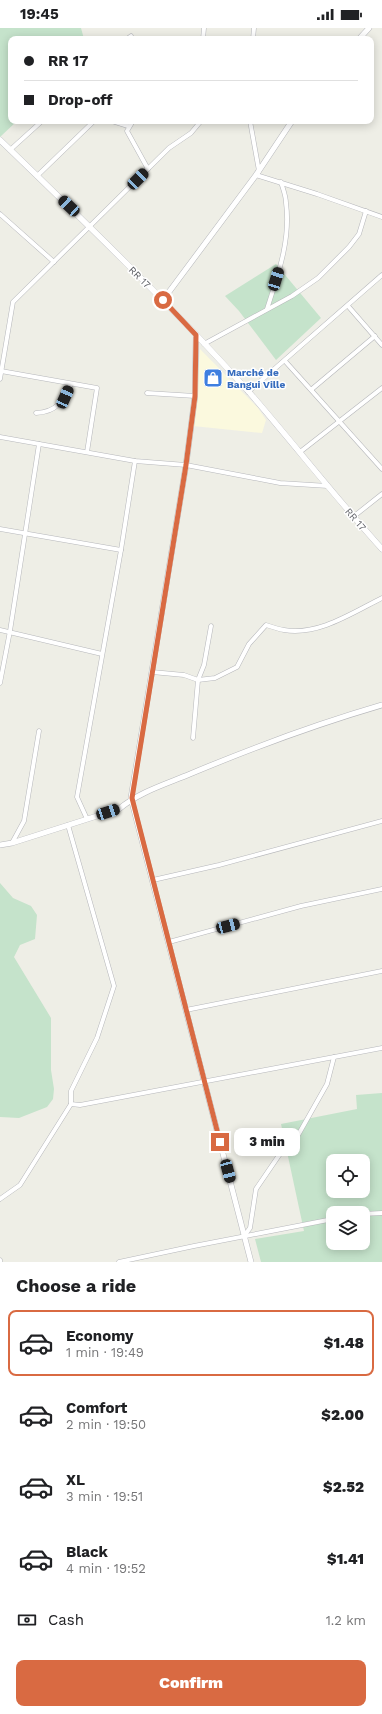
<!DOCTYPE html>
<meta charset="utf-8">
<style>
body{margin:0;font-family:"Work Sans",sans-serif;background:#f2f2f2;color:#202124;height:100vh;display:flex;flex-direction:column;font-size:15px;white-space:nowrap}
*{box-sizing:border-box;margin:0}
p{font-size:13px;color:#757577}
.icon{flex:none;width:22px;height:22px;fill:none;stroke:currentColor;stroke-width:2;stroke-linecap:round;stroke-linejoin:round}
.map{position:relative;height:1234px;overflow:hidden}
.details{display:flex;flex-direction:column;background:#fff;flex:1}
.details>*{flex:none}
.top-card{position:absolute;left:8px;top:8px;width:366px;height:88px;border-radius:8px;box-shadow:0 2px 10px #0003;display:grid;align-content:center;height:88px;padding:0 16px;background:#fff}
.controls{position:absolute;left:326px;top:1126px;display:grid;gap:8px}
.controls a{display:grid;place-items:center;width:44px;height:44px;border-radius:8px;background:#fff;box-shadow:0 2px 10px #0003;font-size:20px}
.end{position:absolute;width:18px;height:18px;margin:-9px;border:5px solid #d96a42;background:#fff;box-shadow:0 0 0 2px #fff}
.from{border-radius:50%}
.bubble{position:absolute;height:28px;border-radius:8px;background:#fff;box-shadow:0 2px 10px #0003;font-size:13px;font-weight:800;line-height:28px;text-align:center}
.car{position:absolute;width:12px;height:24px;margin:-12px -6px;border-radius:5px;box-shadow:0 0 3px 1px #0007;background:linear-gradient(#222 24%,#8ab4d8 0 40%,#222 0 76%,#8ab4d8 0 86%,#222 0)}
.top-card b{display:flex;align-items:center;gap:14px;height:38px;font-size:15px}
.top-card b+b{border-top:1px solid #e0e0e0}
.top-card i{width:10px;height:10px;background:#202124}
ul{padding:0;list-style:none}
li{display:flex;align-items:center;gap:12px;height:66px;margin:0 8px 6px;padding:0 8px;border:2px solid transparent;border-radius:8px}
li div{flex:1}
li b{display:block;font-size:15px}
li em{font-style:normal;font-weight:800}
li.current{border-color:#d96a42}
li>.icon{width:36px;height:36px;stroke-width:1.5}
h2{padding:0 16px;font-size:18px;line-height:48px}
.pay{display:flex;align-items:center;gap:10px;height:44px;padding:0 16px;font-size:15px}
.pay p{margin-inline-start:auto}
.cta{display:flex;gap:8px;margin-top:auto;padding:8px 16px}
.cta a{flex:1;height:46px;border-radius:8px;background:#d96a42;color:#fff;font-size:16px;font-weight:800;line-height:46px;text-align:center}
.status{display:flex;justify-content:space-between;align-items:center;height:28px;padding:0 20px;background:#fff;direction:ltr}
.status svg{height:11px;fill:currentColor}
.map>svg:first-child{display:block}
</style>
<div class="status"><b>19:45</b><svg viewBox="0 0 49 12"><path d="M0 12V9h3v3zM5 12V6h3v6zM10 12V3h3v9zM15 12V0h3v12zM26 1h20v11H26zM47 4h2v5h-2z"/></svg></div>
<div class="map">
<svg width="382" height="1234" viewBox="0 0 382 1234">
<rect width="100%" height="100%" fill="#eeeee6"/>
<path fill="#fbf9de" d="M200,321L258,380L266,392L262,405L193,398Z"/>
<g fill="#c5e3cb" fill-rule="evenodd">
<path d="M0,0H81L84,11H11V93H17L0,109Z"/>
<path d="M276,236L321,290L276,332L239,283L225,268Z"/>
<path d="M0,855L13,870L31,878L37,887L35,911L20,917L14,929L51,990V1042L54,1061L53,1071L47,1079L19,1090L0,1089Z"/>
<path d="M382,1065V1234H261L255,1211L304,1203L281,1096L357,1081L356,1067ZM333,1133H363V1163H333ZM333,1185H363V1215H333Z"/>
</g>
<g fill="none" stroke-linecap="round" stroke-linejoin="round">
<defs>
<g id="minor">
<path d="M127,11L131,8"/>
<path d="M203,11L204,0"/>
<path d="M253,11L254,0"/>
<path d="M112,93L128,98"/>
<path d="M133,93L127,103L148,141"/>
<path d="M250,93L259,143"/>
<path d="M10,122L42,93"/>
<path d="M256,147L317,166L382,189"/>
<path d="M37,148L94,93"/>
<path d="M0,186L54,234"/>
<path d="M348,278L382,317"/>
<path d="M267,281C278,247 291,211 286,175C286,168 283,161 281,154"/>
<path d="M204,316L292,268L318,250L349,219L359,206L366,183"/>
<path d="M285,333L382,441"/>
<path d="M1,343L97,360L87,424"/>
<path d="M0,351L13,274L169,120L191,105L201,93"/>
<path d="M312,361L375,308"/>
<path d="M248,364L382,247"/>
<path d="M147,365L195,368"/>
<path d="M36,385C57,384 63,373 71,356"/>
<path d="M0,409L135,433L186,437L280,455L328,458"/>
<path d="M300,424L382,360"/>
<path d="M353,489L382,466"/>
<path d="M0,501L121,522"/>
<path d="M0,602L102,626"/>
<path d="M152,644L184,647L198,652L215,650L237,639L249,616L266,597C272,599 278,601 284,602C318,608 352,585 382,570"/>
<path d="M0,655L10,603L39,416"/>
<path d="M193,710L198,652L204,637L211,598"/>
<path d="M87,791L77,769L121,522L135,433"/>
<path d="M12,815L24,793L39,703"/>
<path d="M153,852L219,837L382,793"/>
<path d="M169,914L301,878L382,861"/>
<path d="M186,982L382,943"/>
<path d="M71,1076L80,1077L382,1020"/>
<path d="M0,1171L20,1157L71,1076V1063L97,1010L114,958L68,797"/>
<path d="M363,1186L382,1185"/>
<path d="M244,1208L250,1200L256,1161L284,1120L297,1109L327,1056L334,1029"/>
<path d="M0,1232V1234"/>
<path d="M119,1234L194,1218L333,1191"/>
</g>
<g id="tertiary">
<path d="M359,11L369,0"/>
<path d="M163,272L256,147L292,93"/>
<path d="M196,307L195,368L186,437L131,770L251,1234"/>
<path d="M0,817L12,815L119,781C139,764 166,756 190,746C252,720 317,696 382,677"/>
</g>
<path id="secondary" d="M0,112C85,194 170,276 249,364C294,416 336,470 382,521"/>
</defs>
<use href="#minor" stroke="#b6b7bb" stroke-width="5"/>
<use href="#tertiary" stroke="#b6b7bb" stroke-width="6"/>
<use href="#secondary" stroke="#b7b8be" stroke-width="6"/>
<use href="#minor" stroke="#fff" stroke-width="4"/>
<use href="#tertiary" stroke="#fff" stroke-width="5"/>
<use href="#secondary" stroke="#fff" stroke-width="5.5"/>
</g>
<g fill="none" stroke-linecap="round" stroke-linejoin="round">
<path stroke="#d96a42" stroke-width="5" d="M163,272L196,307L195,368L186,437L132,770L220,1114"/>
</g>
<defs>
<symbol id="shop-square" viewBox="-11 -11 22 22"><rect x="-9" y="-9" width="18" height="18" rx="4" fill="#3f7fe0" stroke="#fff"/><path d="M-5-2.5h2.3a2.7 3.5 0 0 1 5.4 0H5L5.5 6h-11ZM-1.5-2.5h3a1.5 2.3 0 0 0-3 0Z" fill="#fff"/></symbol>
</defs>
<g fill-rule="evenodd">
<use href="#shop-square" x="202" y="339" width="22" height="22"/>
</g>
<g text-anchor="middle" stroke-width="3" stroke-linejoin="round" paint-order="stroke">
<g font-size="10" fill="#5d5f65" stroke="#fff">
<text transform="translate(140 249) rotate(45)" y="4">RR 17</text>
<text transform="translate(356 491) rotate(49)" y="4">RR 17</text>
</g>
<g font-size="10" font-weight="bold" fill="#366cbe" stroke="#fff" text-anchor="start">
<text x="227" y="348">Marché de<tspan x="227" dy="12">Bangui Ville</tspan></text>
</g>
</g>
</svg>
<div class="controls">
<a><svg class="icon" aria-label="locate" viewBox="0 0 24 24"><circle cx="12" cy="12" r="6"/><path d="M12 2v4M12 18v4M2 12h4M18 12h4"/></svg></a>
<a><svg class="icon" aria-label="layers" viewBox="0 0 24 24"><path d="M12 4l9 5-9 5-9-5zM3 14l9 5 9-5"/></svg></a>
</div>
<i class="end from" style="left:163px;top:272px"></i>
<i class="end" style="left:220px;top:1114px"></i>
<div class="bubble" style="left:234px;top:1100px;width:66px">3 min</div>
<i class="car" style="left:138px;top:151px;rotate:45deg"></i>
<i class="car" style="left:69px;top:178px;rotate:313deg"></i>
<i class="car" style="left:276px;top:251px;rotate:17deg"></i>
<i class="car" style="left:65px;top:369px;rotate:24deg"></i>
<i class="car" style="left:108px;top:784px;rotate:72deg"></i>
<i class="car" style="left:228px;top:898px;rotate:75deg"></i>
<i class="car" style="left:228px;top:1143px;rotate:165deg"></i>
<div class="top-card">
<b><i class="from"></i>RR 17</b>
<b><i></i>Drop-off</b>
</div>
</div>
<section class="details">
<h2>Choose a ride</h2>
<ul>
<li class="current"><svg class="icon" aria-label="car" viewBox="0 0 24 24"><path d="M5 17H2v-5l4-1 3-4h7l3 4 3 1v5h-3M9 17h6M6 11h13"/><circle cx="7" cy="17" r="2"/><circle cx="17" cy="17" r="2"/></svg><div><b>Economy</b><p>1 min · 19:49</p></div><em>$1.48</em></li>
<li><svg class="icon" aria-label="car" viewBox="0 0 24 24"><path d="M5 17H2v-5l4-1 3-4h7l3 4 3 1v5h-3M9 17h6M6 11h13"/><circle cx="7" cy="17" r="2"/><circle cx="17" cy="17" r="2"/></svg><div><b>Comfort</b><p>2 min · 19:50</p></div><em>$2.00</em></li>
<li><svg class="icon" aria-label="car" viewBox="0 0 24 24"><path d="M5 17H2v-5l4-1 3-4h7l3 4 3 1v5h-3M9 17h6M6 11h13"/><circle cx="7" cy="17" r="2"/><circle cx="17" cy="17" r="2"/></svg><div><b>XL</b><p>3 min · 19:51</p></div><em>$2.52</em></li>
<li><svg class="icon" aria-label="car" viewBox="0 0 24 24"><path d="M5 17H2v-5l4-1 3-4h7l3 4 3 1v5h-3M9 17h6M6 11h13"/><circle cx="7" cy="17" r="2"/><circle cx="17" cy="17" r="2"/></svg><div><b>Black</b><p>4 min · 19:52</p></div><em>$1.41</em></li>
</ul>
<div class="pay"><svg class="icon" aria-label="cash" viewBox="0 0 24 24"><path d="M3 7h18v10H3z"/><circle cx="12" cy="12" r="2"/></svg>Cash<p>1.2 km</p></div>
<div class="cta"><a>Confirm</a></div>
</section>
